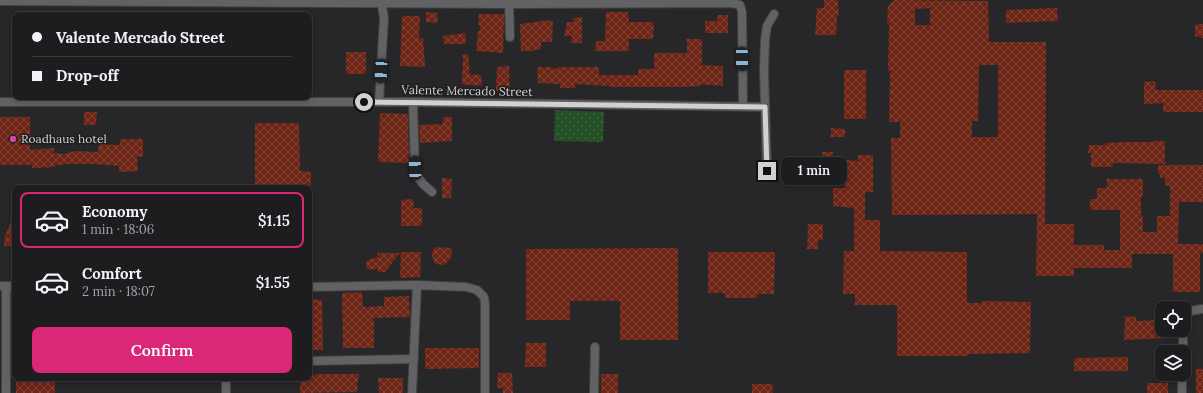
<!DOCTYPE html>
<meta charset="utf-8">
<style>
body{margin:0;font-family:Lora,serif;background:#252629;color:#f1f3f6;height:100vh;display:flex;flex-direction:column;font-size:15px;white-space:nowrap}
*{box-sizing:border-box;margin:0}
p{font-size:13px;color:#a0a2a5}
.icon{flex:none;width:22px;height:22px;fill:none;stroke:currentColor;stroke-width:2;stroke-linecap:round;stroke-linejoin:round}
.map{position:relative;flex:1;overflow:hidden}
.side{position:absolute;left:12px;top:185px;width:300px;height:196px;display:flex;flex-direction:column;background:#1d1d20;border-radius:8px;box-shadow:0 2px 6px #0003,0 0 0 1px #3b3b3e}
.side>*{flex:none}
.guide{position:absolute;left:12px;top:12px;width:300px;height:88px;border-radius:8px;box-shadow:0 2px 6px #0003,0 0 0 1px #3b3b3e;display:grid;align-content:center;height:88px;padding:0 20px;background:#1d1d20}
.tools{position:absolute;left:1155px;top:301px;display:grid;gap:8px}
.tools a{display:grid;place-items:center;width:36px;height:36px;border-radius:8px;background:#1d1d20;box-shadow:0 2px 6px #0003,0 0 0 1px #3b3b3e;font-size:20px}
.end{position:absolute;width:18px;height:18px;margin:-9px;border:5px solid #d1d1d2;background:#111;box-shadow:0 0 0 2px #111}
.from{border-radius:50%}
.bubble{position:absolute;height:28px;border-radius:8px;background:#1d1d20;box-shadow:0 2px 6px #0003,0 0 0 1px #3b3b3e;font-size:13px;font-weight:600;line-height:28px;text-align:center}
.car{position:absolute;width:12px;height:24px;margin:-12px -6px;border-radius:5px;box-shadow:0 0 3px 1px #0007;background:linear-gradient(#222 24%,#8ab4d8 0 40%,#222 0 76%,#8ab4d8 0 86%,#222 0)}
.guide b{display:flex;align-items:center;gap:14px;height:38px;font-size:15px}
.guide b+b{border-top:1px solid #3b3b3e}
.guide i{width:10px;height:10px;background:#f1f3f6}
ul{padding:7px 0 0;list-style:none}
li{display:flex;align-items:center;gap:12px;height:56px;margin:0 8px 6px;padding:0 12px;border:2px solid transparent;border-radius:8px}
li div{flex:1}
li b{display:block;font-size:15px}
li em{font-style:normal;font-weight:600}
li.selected{border-color:#db2777}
li>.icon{width:36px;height:36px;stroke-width:1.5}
.action{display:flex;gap:8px;margin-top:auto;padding:8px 20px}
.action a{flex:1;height:46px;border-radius:8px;background:#db2777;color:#fff;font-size:16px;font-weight:600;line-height:46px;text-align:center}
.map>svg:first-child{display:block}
</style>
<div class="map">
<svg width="1203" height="393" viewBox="0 0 1203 393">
<defs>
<pattern id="park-dots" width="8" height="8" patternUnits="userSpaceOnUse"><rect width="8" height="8" fill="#235025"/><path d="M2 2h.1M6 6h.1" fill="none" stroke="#426844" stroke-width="1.8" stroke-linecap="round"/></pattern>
<pattern id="building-cross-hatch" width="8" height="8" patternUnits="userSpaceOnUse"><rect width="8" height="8" fill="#6d2516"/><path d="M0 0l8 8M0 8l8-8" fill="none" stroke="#814437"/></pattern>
</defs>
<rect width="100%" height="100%" fill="#27272a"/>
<path fill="url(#park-dots)" d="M555,110L604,112L603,142L554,141Z"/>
<g fill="url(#building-cross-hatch)" fill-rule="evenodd">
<path d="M824,0H838L839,16L837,17L836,35H815L817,8H824Z"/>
<path d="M894,0L988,1L989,42H1046L1045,224H1074V245H1104V250H1120V210H1090V199H1097V188H1107V179H1143V197H1141V215H1143V232H1157V216H1170V186H1165V178H1160V174H1158V165H1203V202H1179L1178,244H1203V253H1200V292H1173V254H1132V268H1074V276H1036L1037,214L892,215L891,138H900V122H889L890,71H888L889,23H887L888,6ZM930,8V25H915V9ZM979,65H998V137H972V121H978Z"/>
<path d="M1057,8L1058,21L1006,23V10Z"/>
<path d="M426,12L438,13L437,23L426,22Z"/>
<path d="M606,12H628L629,22H654L653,39H629V51H595L596,41H605V39Z"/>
<path d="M479,14H504L503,53L476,51L478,31H480V25H478Z"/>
<path d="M717,15H728V33H705V21H717Z"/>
<path d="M402,16H420L419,39L423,38L425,67L400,66Z"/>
<path d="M582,17V43H571L572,36H564L567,22H574L573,18Z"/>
<path d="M543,20L553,21L552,42H541V49L531,51H521L520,24L543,21Z"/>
<path d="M1203,24V38L1195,36V25Z"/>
<path d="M465,33L466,44H444L443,36Z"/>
<path d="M687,39H702V65L723,66V86L700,84V86L685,87H610V86L575,84V88H560V84L538,83L537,67H551V68L558,69V67H599V75H638V69H654V53H687Z"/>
<rect x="346" y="52" width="20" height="22"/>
<path d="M468,54L470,75L481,74L482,86L462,84L463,55Z"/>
<path d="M509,66L510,91H496L497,67Z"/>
<rect x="844" y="70" width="22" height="49"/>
<path d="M1155,81L1156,90H1203V112H1163V103L1144,104V82Z"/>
<path d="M84,112H97L96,125H84Z"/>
<path d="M380,113L408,114L409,163L378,162Z"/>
<path d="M0,117H30V150L54,148V153L64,154L75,151L98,152L99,144L120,145V139H143V157L137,156L138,171L119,172V166L95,164H65L64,165H54L55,167L32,168V165H0Z"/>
<path d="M443,117H452V141L420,143L419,125L443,124Z"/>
<path d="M255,123H299L300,171L311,172V185L305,188H255Z"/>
<path d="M831,128L845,129V137H831Z"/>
<path d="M1154,141H1165V164L1113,163V167H1091V153H1088L1089,145H1105V143L1125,142H1154Z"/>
<path d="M822,152H833L832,160L822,159Z"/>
<path d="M858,155H873V192H865V220H880V251L967,252V303H982V301L1031,302L1030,353L968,354V356H897V305H855V294H843L844,251H854V208L833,206V188H845L847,160L858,161Z"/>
<path d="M442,178L452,179L451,198H442Z"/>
<path d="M413,199L414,208H422V226H401V200Z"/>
<path d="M14,213H15V246H4L5,237Z"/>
<path d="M808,224H823V240H818V249H807Z"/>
<path d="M434,247L452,248L451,258L445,265L435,264L431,252H433Z"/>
<path d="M678,248V340H620V301H570V320H526V249Z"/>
<path d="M401,252H421L420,277L400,278Z"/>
<path d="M708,252H775L774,294H758V298H725V293H708Z"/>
<path d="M377,253H400L385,272H378V269L367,270L366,261L378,257Z"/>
<path d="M362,292L363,307L384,306V297L409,296L410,317L374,318V348H343L342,293Z"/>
<path d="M309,299L322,300L323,350H309Z"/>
<path d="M1125,316L1136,317V321L1162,320V330H1167L1168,338L1124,340Z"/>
<path d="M526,343H546V367H525Z"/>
<path d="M425,348H479V368L425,369Z"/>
<path d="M1128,357V371H1074V358Z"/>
<rect x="1196" y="369" width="7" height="24"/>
<path d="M498,373H512L513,393H503V388H497Z"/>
<path d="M321,374H359L357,392L300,393V378H309V375Z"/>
<rect x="601" y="374" width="17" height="19"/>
<path d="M18,378H55V393H16V383L18,381Z"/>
<path d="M378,378H403V393H379Z"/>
<rect x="1147" y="383" width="21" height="10"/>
<path d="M752,384H772L773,393H752Z"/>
</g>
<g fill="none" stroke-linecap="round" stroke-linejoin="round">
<defs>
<g id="minor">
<path d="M0,1L509,4L732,3L740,5L742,12L743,106"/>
<path d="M509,4L510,37"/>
<path d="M0,102H413L765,107"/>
<path d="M379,102L384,18L381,0"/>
<path d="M413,102L415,173L423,184L432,192"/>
<path d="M767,171L764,71L765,40L767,26L774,14"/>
<path d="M0,286H15"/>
<path d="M6,286V393"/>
<path d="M309,287L417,285L466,287L477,290L484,297L485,304V393"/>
<path d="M1184,319C1187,310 1195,310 1203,309"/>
<path d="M1183,352V330"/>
<path d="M309,361L414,359"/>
<path d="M226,393V378"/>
<path d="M412,393L417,285"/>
<path d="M594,393L595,347"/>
<path d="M1182,393V374"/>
</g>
</defs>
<use href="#minor" stroke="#424244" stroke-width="10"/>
<use href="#minor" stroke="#626164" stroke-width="8"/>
</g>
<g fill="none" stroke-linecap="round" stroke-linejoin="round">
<path stroke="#d1d1d2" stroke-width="5" d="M364,102L765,107L767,171"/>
</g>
<circle fill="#d1479c" stroke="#1e1d20" stroke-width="1.5" cx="13" cy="139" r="4"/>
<g text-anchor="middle" stroke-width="3" stroke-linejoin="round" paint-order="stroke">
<g font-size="12" fill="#d1d1d2" stroke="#1e1d20">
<text transform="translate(467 91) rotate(1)" y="4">Valente Mercado Street</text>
</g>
<g font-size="12" fill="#d1d1d2" stroke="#1e1d20" text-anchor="start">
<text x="21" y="143">Roadhaus hotel</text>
</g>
</g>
</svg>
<div class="tools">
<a><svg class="icon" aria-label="locate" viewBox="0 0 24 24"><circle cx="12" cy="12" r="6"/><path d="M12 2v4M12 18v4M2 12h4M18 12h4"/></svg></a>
<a><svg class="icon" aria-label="layers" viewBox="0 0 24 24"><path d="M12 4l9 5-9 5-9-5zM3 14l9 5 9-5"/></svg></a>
</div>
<i class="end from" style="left:364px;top:102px"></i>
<i class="end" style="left:767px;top:171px"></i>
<div class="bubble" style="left:781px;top:157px;width:66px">1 min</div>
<i class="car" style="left:742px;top:59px;rotate:179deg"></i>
<i class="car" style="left:381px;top:71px;rotate:183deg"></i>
<i class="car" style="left:415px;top:168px;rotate:358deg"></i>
<div class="guide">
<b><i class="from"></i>Valente Mercado Street</b>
<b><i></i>Drop-off</b>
</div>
<section class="side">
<ul>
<li class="selected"><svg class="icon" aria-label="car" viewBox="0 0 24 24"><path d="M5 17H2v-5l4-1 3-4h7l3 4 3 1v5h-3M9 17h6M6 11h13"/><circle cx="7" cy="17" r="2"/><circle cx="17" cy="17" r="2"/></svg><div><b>Economy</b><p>1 min · 18:06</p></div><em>$1.15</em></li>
<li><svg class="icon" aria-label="car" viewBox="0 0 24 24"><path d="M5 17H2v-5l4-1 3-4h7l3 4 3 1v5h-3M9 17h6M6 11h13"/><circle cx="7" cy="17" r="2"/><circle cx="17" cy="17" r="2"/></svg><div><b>Comfort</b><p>2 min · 18:07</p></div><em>$1.55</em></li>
</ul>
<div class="action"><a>Confirm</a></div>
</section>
</div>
